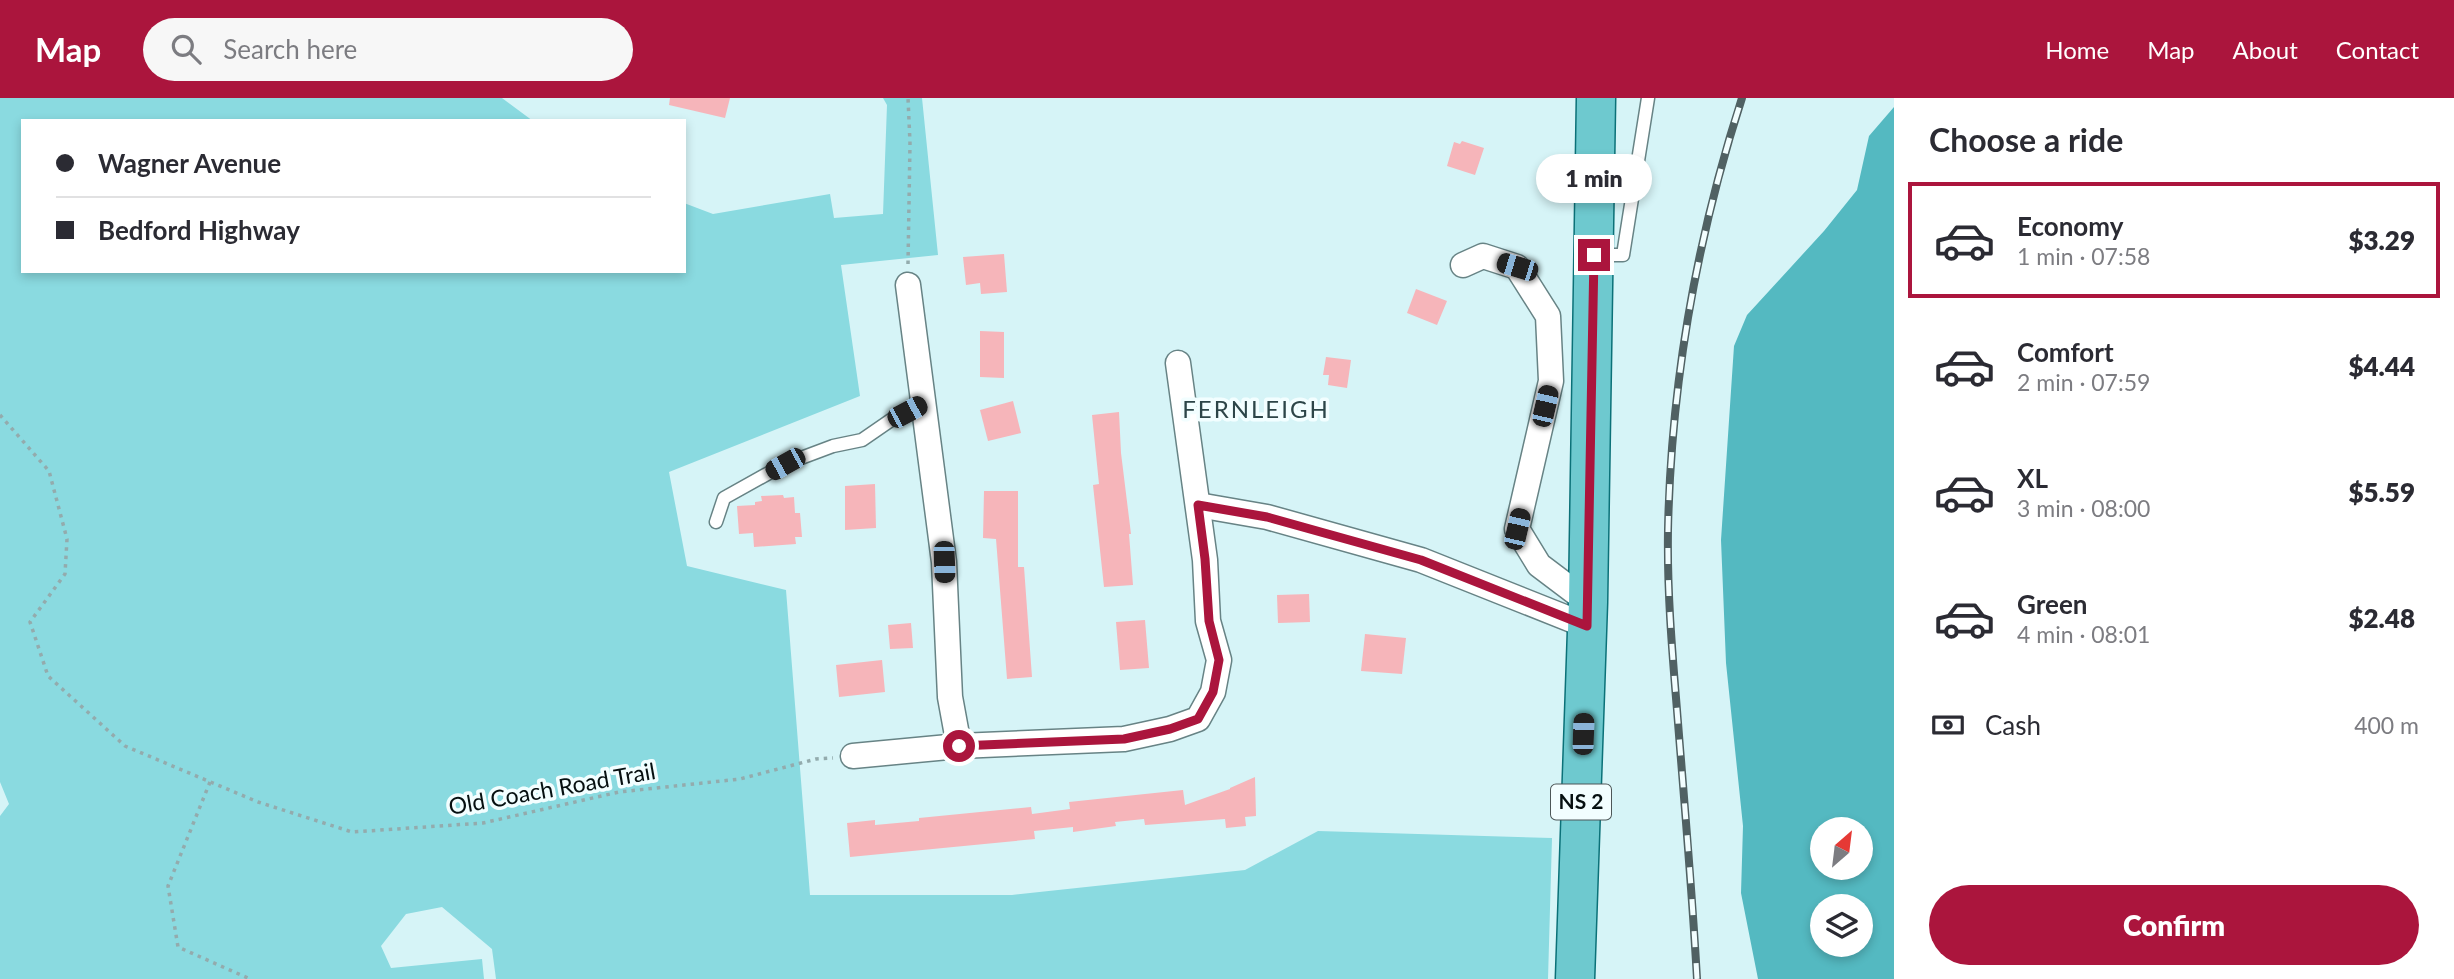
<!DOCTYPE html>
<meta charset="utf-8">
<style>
body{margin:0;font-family:Lato,sans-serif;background:#f7f7f7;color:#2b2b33;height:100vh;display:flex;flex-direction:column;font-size:26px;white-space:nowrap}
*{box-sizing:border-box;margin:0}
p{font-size:23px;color:#7c7c81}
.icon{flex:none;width:38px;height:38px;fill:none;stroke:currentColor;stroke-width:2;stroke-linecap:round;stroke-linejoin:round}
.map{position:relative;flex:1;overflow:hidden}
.side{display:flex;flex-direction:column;background:#fff;width:560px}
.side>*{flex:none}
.banner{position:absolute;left:21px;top:21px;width:665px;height:154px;border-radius:0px;box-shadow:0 4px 10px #0003;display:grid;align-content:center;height:154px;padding:0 35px;background:#fff}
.needle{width:46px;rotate:28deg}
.tools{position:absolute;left:1810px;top:719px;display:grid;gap:14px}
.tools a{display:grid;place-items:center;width:63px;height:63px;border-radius:50%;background:#fff;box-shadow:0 4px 10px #0003;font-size:35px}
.end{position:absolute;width:32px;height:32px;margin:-16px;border:9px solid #ab153d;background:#fff;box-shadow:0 0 0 4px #fff}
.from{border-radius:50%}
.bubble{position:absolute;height:49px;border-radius:24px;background:#fff;box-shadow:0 4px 10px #0003;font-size:23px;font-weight:800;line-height:49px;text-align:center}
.car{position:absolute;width:21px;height:42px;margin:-21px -10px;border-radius:9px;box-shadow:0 0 5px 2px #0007;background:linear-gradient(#222 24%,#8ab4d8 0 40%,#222 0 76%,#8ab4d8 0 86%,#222 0)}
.banner b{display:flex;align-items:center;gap:24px;height:66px;font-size:26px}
.banner b+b{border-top:2px solid #e1e1e2}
.banner i{width:18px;height:18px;background:#2b2b33}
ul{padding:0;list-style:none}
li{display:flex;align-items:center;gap:21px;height:116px;margin:0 14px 10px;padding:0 21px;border:4px solid transparent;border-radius:0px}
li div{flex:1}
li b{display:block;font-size:26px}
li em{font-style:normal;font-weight:800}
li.selected{border-color:#ab153d}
li>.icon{width:63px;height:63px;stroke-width:1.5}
h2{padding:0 35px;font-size:32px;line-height:84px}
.pay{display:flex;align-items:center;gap:18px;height:77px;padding:0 35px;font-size:26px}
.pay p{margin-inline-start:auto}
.action{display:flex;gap:14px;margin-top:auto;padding:14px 35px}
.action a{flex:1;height:80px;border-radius:42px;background:#ab153d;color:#fff;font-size:28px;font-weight:800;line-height:80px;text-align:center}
header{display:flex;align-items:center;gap:42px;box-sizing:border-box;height:98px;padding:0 35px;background:#ab153d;color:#fff}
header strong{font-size:33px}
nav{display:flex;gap:38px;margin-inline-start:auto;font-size:24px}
.search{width:490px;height:63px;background:#f7f7f7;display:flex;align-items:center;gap:18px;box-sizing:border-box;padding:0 24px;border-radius:38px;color:#7c7c81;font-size:26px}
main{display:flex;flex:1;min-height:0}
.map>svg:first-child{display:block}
</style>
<header>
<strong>Map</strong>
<div class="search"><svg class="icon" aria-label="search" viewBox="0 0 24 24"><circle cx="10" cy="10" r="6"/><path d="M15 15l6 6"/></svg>Search here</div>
<nav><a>Home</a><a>Map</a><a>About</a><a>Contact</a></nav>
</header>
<main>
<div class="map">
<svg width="1894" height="881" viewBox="0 0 1894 881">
<rect width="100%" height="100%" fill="#d6f4f7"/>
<path fill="#8adae0" d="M0,0H502L533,23H23V173H684V105L713,116L830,96L834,120L883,116L887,7L883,0H922L938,157L841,167L860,298L669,374L687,468L786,492L810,797H1012L1245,772L1318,733L1552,740L1548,881H496L492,851L442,809L406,816L381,848L391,870L482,861L484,881H0V718L9,706L0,684Z"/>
<path fill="#54b9c1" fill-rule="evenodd" d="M1894,9V881H1758L1741,795L1743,728L1726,565L1721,442L1734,248L1747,217L1824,133L1857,92L1869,38ZM1822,732H1860V770H1822ZM1822,808H1860V847H1822Z"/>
<g fill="#f6b5ba">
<path d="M670,0H730L725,20L669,7Z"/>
<path d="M1462,43L1484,50L1475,77L1447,68L1454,44L1460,46Z"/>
<path d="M1004,156L1007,194L981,196L980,185L966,187L963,159Z"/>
<path d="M1416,191L1447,203L1437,227L1407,215Z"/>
<path d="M980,233L1004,234V280L980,279Z"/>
<path d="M1326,259L1351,262L1347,290L1328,287L1329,277H1323Z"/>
<path d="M1013,303L1021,335L988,343L980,312Z"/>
<path d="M1119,314L1121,355L1131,436H1129L1133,487L1104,489L1093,387L1099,386L1092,317Z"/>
<path d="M875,386L876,430L845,432V388Z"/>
<path d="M984,393H1018V469H1024L1032,579L1007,581L996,441L983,440Z"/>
<path d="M783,397L784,400L794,399L795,415H800L802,439H795L796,446L754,449L753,435L739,436L737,408L755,407V404L762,403L761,398Z"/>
<path d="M1309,496L1310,524L1278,525L1277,497Z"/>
<path d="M1145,522L1149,570L1120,572L1116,524Z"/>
<path d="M911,525L913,550L890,551L888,527Z"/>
<path d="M1365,536L1406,540L1402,576L1361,573Z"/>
<path d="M882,562L885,594L839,599L836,567Z"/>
<path d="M1255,679L1256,718L1245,719L1246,728L1226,730L1225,721L1145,727L1144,721L1115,724L1116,728L1073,734V729L1034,733L1035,741L850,759L847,725L875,722V727L919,723V720L1031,709L1032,716L1070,711L1069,704L1183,692L1185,707L1230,691V690Z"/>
</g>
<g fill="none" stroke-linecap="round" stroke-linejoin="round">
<defs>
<g id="lane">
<path d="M1598,157H1623L1648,0"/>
<path d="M716,424L724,400L785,366L833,348L862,342L891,322L923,306"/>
</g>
<g id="street">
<path d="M1463,167L1483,158L1517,169L1548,218L1551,283L1517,431L1539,467L1588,504"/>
<path d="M908,187L944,464L950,599L959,648"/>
<path d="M1198,407L1267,419L1421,462L1587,528"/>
<path d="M853,658L959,648L1124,641L1170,631L1198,621L1213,594L1219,562L1208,523L1205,462L1178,265"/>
</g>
<path id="primary" d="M1575,881L1588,504L1596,0"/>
</defs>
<use href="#lane" stroke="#678385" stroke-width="15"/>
<use href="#street" stroke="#678385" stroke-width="27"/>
<use href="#primary" stroke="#0b7178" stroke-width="41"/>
<g stroke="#93abad" stroke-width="3.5" stroke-dasharray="3.5 5" stroke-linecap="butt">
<path d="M908,166L910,45L908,0"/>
<path d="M0,317L49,373L67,441L65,476L30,524L48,578L125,648L258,704L352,734L483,725L619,694L740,681L816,661L833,660"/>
<path d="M210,684L168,788L178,849L250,881"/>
</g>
<use href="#lane" stroke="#fff" stroke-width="12"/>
<use href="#street" stroke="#fff" stroke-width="24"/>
<use href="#primary" stroke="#6ec9cf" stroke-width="38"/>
<defs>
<path id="rail" d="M1697,881C1692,791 1684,701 1677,612C1672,552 1667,492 1668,432C1671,285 1697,139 1742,0"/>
</defs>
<use href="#rail" stroke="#506163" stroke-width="8"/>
<use href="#rail" stroke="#f2feff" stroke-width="5" stroke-dasharray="16" stroke-linecap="butt"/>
</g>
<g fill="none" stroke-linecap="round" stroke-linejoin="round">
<path stroke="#ab153d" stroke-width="9" d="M959,648L1124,641L1170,631L1198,621L1213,594L1219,562L1209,523L1205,461L1198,407L1267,419L1421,462L1587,528L1594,157"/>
</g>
<g text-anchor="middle" stroke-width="7" stroke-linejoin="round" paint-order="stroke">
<rect fill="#f2feff" stroke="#4d5758" stroke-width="2" x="1551" y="686.5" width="60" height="35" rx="5"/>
<g font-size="21" font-weight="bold" fill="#061011">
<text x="1581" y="711">NS 2</text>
</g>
<g font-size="23" fill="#061011" stroke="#f2feff">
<text transform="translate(552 691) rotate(-10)" y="8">Old Coach Road Trail</text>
</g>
<g font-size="24" letter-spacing="2" fill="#2c4548" stroke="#f2feff">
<text x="1256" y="320">FERNLEIGH</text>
</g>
</g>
</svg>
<div class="tools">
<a><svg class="needle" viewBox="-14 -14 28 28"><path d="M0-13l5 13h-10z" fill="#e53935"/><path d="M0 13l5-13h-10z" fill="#7c7c81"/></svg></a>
<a><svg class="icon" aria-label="layers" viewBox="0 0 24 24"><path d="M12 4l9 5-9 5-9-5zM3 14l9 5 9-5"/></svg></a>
</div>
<i class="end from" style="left:959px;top:648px"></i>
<i class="end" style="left:1594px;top:157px"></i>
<div class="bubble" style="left:1536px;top:56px;width:116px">1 min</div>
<i class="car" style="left:1517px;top:169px;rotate:287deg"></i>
<i class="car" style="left:1545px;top:308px;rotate:13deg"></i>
<i class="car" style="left:907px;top:314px;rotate:62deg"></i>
<i class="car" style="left:785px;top:366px;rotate:241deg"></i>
<i class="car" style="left:1517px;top:431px;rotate:13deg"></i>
<i class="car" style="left:944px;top:464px;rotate:178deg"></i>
<i class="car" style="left:1583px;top:636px;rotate:2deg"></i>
<div class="banner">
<b><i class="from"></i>Wagner Avenue</b>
<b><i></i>Bedford Highway</b>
</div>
</div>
<section class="side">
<h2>Choose a ride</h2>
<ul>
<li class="selected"><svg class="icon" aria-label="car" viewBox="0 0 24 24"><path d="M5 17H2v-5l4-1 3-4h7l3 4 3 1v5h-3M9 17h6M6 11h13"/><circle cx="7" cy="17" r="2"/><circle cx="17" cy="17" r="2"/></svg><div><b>Economy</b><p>1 min · 07:58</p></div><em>$3.29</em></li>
<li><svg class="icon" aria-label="car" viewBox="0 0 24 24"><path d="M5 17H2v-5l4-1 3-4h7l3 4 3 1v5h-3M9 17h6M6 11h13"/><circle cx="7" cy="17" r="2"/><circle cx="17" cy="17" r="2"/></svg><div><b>Comfort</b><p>2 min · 07:59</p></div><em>$4.44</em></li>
<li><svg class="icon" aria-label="car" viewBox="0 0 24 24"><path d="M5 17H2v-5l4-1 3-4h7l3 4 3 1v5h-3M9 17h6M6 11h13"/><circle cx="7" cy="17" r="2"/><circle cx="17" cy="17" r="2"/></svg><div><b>XL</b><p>3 min · 08:00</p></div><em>$5.59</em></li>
<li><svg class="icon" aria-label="car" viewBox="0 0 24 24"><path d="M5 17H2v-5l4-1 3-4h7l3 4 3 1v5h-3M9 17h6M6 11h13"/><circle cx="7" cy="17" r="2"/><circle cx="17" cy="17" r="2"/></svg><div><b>Green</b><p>4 min · 08:01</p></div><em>$2.48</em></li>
</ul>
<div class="pay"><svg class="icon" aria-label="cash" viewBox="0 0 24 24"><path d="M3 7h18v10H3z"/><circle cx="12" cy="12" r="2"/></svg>Cash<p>400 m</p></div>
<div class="action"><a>Confirm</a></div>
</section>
</main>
